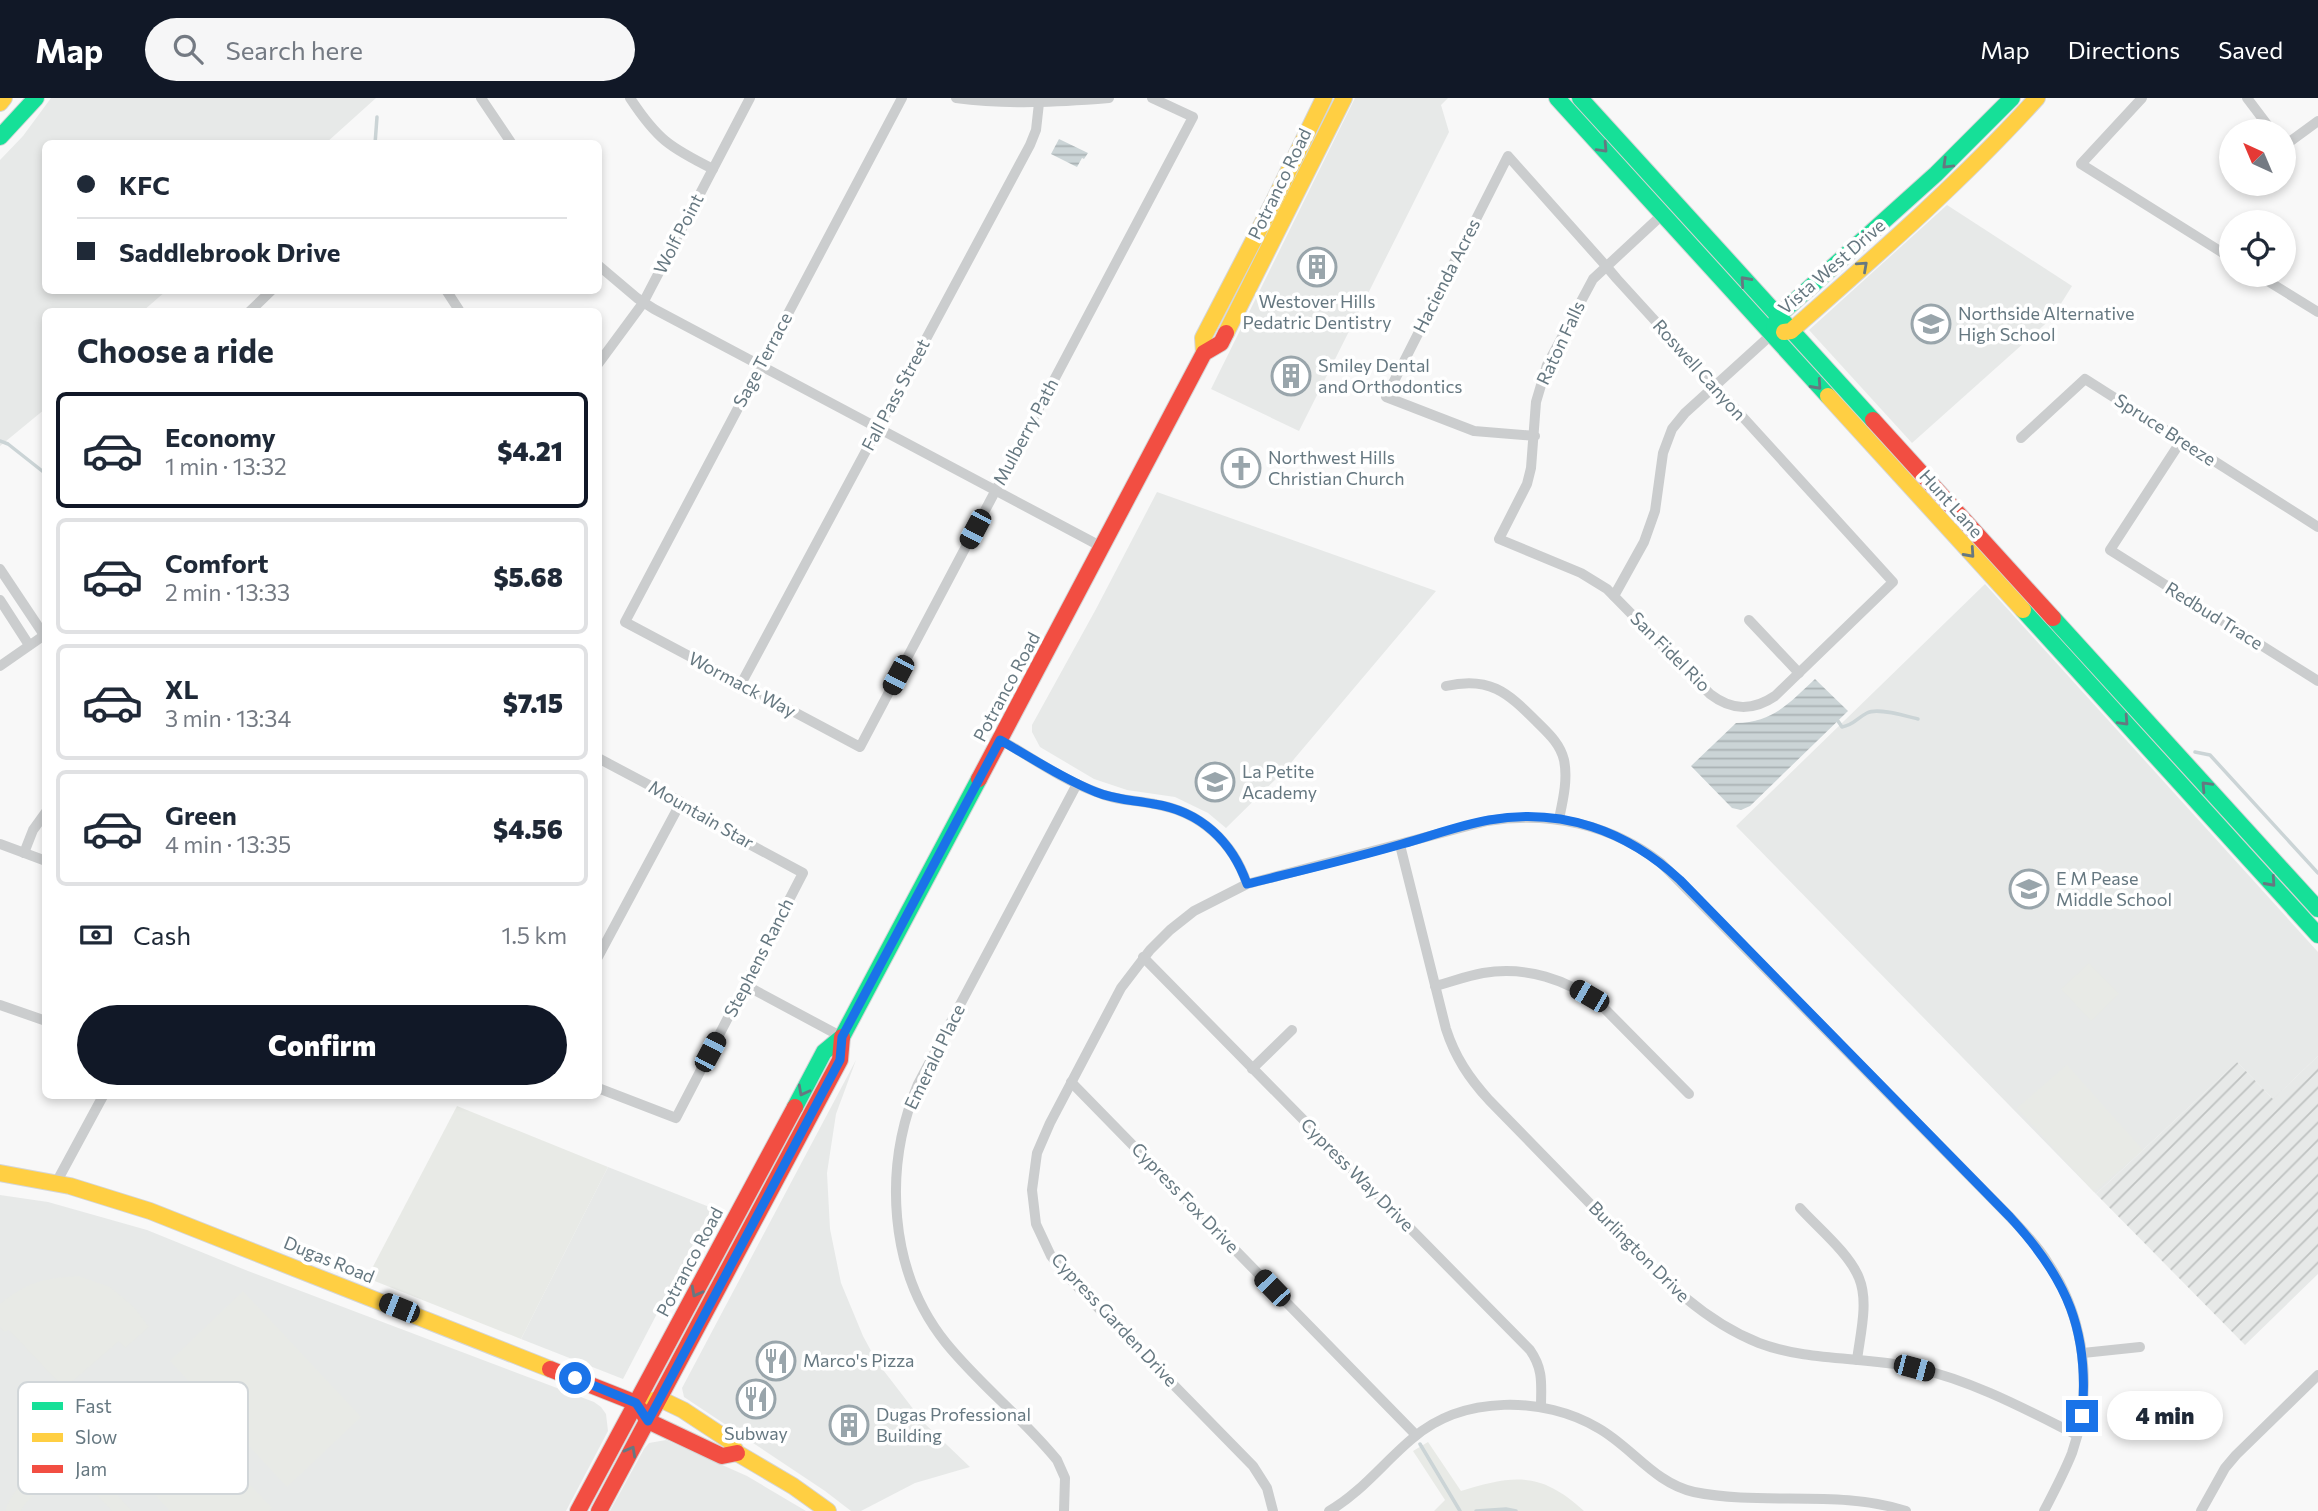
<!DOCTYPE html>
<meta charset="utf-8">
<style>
body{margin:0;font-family:Commissioner,sans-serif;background:#f6f6f7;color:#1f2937;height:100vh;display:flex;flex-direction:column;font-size:26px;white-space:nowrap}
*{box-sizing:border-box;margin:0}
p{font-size:23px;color:#747a83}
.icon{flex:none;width:38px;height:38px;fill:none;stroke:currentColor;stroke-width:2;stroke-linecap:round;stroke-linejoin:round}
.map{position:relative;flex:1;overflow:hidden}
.drawer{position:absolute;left:42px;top:210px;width:560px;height:791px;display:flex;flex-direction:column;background:#fff;border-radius:10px;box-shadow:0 4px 10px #0003}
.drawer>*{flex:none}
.banner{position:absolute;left:42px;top:42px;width:560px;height:154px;border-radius:10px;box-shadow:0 4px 10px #0003;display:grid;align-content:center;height:154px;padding:0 35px;background:#fff}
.needle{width:46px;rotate:316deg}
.buttons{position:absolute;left:2219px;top:21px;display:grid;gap:14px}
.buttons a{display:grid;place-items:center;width:77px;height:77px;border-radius:50%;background:#fff;box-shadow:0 4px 10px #0003;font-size:35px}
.end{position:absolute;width:32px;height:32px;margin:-16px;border:9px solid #1a73e8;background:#fff;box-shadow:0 0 0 4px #fff}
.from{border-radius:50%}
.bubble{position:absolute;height:49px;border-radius:24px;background:#fff;box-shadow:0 4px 10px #0003;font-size:23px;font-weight:800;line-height:49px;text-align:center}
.car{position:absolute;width:21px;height:42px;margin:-21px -10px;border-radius:9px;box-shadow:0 0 5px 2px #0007;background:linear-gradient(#222 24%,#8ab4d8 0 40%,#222 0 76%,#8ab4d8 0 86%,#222 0)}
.banner b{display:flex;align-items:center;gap:24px;height:66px;font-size:26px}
.banner b+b{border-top:2px solid #e0e1e3}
.banner i{width:18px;height:18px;background:#1f2937}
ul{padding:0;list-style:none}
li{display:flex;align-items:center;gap:21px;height:116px;margin:0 14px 10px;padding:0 21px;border:4px solid #e0e1e3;border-radius:10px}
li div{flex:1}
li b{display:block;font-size:26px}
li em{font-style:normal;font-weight:800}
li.selected{border-color:#111827}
li>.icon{width:63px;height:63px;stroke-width:1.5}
h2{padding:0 35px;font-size:32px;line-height:84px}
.pay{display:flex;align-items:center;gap:18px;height:77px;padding:0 35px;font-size:26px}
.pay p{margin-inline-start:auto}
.primary-button{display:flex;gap:14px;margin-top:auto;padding:14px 35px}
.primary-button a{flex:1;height:80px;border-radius:42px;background:#111827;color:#fff;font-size:28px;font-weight:800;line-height:80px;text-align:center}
header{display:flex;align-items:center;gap:42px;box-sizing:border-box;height:98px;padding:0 35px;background:#111827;color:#fff}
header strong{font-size:33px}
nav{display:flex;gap:38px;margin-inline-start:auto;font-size:24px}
.search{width:490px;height:63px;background:#f6f6f7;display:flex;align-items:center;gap:18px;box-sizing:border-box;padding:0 24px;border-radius:38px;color:#747a83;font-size:26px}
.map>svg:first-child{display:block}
</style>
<header>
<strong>Map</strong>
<div class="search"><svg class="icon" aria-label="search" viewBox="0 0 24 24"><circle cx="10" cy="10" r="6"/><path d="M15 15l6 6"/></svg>Search here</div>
<nav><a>Map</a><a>Directions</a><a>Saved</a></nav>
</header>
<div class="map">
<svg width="2318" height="1413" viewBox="0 0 2318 1413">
<defs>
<pattern id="industrial-furrows" width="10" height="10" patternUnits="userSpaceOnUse" patternTransform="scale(1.75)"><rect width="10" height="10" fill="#e7e9e8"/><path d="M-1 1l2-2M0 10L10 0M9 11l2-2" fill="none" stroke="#bfc2c1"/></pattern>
<pattern id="water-rules" width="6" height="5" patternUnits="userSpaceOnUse" patternTransform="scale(1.75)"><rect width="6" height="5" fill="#cbd4d6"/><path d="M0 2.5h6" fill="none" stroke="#a9b1b3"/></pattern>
</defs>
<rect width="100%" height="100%" fill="#f8f8f8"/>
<g fill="#e7e9e8">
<path d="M51,0H376L326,45L46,46V192L166,193L143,213L46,214L45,311L0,348V62L23,38Z"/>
<path d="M1355,0H1448L1441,7L1449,34L1299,333L1211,291Z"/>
<path d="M1947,107L2072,188L2052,220L1912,345L1809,232Z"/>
<path d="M1157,394L1436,493L1284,673L1226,730L1208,715L1175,699L1127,692L1094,681L1040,649L1032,634V627L1096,511Z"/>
<path d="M1985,486L2318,854V958L2273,1001L2237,964L2096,1096L1736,728Z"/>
<path d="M856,962L836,1016L827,1075L830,1131L841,1185L863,1238L877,1264L924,1325L970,1369L915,1385L861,1413H851L825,1393L684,1299L682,1290Z"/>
<path d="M608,1069L712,1110L623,1281L521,1241Z"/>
<path d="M0,1097L48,1104L147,1132L248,1173L594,1304L601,1309L606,1316L608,1333L566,1413H0Z"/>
<path d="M666,1342L747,1378L806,1413H610L644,1351L649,1345Z"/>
</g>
<path fill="url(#industrial-furrows)" d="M2318,958V1176L2245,1247L2096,1096L2237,964L2273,1001Z"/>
<g fill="#e8eae6">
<path d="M2089,865L2119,896L2091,923L2061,891Z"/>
<path d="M2067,967L2143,1052L2094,1094L2017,1010Z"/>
<path d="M457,1008L608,1069L521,1241L367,1180Z"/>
<path d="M78,1178L110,1189L134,1209L149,1229L125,1250L119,1243L67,1288L60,1286L9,1232L4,1234L0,1229V1206C27,1184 44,1180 78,1178Z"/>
<path d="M243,1193L361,1319L287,1389L170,1263Z"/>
<path d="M155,1286L272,1410L269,1413H170L99,1336Z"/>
<path d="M1428,1344L1461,1393C1514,1377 1540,1373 1584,1413H1434L1445,1402L1413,1353Z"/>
<path d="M71,1369L94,1376L104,1383L132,1413H112C105,1406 99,1398 92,1393C68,1376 33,1389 21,1413H5C17,1381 38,1371 71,1369Z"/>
</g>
<g fill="url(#water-rules)">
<path d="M1059,41L1088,55L1084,61L1082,60L1077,69L1051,56Z"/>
<path d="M1815,581L1848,613L1750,708L1741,712L1732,710L1691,668L1736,625C1774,624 1789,605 1815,581Z"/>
</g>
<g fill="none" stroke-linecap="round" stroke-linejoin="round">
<g stroke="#cbd4d6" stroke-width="3.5">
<path d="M375,46L377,19"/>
<path d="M0,343L8,346L46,376"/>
<path d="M1838,623L1842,629C1854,627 1857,620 1867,615C1877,609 1906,618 1918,621"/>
<path d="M2195,654L2210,657L2318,775"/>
<path d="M1420,1346L1460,1413"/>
<path d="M1476,1413L1506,1411L1516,1413"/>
</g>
<defs>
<g id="fast">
<path d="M1557,0L1828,298"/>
<path d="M1580,0L1873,322"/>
<path d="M0,39L36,0"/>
<path d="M1774,228L1778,218L1936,76L2012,0"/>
<path d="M2023,512L2318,837"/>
<path d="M2053,520L2318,811"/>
<path d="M795,1009L824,954L842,939L979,681"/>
</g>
<g id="slow">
<path d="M0,5L4,0"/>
<path d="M1784,234L1791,233C1876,158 1961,84 2037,0"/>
<path d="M1226,235L1344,0"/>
<path d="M1204,255L1203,240L1273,105L1324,0"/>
<path d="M1828,298L2023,512"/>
<path d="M0,1075L70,1088L150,1113L550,1271"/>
<path d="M649,1303L660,1301L683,1312L730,1343L737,1355L793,1388L828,1413"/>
</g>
<g id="jam">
<path d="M1873,322L2053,520"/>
<path d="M979,681L1204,255L1221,245L1226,235"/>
<path d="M550,1271L636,1305"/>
<path d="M641,1312L648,1323L722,1358L737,1355"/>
<path d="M578,1413L795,1009"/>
<path d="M599,1413L840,962L842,939"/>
</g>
</defs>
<use href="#fast" stroke="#d4d5d6" stroke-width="18"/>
<use href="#slow" stroke="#d4d5d6" stroke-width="18"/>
<use href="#jam" stroke="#d4d5d6" stroke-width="18"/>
<g stroke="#cbcdce" stroke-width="10">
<path d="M481,0L512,46"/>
<path d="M630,0C657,41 669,49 713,71"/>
<path d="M902,0L625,524L860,649L1193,19L1152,0"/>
<path d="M956,0C1008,7 1058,4 1109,0"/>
<path d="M2142,0L2081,66L2231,160"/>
<path d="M2247,0L2272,33"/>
<path d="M2284,48L2318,23"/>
<path d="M598,167L637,200L654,211L1102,449"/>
<path d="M2258,177L2318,214"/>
<path d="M446,192L459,212L457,214"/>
<path d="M249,214L272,192"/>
<path d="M598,266L643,205L750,0"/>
<path d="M1535,338L1474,333L1386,299L1508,58L1606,168L1617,181L1893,484L1775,598C1753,613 1732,613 1710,596L1607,491L1581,475L1499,441L1527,386L1531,370L1536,304L1547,267L1593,181L1663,116"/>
<path d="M2021,340L2085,281L2318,429"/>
<path d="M2181,343L2110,452L2318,583"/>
<path d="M0,471L44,537"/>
<path d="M1614,498L1644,444L1655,413L1663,355L1672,331L1685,315L1771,237"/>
<path d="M0,502L29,547"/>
<path d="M1749,522L1799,575"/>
<path d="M0,568L46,536"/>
<path d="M741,586L1030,47L1036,32L1039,5"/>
<path d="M1446,588C1489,578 1507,594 1536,623C1547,634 1560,645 1564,662C1568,681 1563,702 1559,721"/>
<path d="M1001,642C1032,660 1063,682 1096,694C1116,703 1138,702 1159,707C1202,715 1234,746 1247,786"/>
<path d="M598,660L681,704L714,727L803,775L676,1020L598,990"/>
<path d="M0,746L46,763"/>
<path d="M1400,747L1446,931C1455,959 1469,980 1489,1002C1528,1042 1568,1083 1607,1123C1654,1171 1696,1220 1759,1245C1809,1264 1865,1258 1916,1270C1973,1283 2025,1311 2077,1337"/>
<path d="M24,755L33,732L46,714"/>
<path d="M598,859L681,704"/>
<path d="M1143,859L1530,1252C1544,1272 1541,1287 1541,1309"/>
<path d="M745,887L842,939"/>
<path d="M1435,888C1451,884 1466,878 1483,875C1526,868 1567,881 1601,907L1689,996"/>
<path d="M0,907L46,923"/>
<path d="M1252,971L1292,932"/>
<path d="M1071,984L1416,1337"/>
<path d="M56,1085L103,998"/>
<path d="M1800,1110C1818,1130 1849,1155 1859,1180C1869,1204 1860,1237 1857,1262"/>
<path d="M2083,1255L2140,1249"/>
<path d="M1064,1413L1065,1380L1057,1362C1023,1320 980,1287 946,1245C888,1173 883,1069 918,986L1077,686"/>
<path d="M1273,1413L1267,1390L1253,1368L1066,1177L1051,1158L1036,1126L1032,1092L1037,1055L1050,1025L1121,890L1150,852L1170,832L1194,813L1247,786L1487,723C1549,713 1611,726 1661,765L2010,1119C2024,1134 2038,1148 2048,1165C2085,1220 2094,1292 2072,1355C2064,1375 2054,1394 2044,1413"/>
<path d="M1329,1413C1361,1395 1385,1363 1413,1340C1463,1297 1544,1298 1598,1330C1632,1349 1654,1385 1694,1394C1762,1408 1840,1391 1906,1413"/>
<path d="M2201,1413L2225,1370L2236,1357L2318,1277"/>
</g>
<use href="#fast" stroke="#16e098" stroke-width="16"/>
<use href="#slow" stroke="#ffcf43" stroke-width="16"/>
<use href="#jam" stroke="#f24e42" stroke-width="16"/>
</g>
<defs><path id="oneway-chevron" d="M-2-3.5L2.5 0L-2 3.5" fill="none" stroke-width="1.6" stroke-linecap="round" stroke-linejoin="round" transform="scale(1.75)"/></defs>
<g stroke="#667881">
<use href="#oneway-chevron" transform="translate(1603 50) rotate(47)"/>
<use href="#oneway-chevron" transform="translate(1947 66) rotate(136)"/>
<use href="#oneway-chevron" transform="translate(1863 168) rotate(-42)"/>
<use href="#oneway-chevron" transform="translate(1745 183) rotate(-132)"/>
<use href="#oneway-chevron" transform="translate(1817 287) rotate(48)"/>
<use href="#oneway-chevron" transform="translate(1970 455) rotate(48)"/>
<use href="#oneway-chevron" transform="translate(2124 623) rotate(47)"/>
<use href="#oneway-chevron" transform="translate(2206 688) rotate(-133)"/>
<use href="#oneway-chevron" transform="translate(2271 784) rotate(48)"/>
<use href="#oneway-chevron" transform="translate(803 993) rotate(118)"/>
<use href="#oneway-chevron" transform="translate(696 1194) rotate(118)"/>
<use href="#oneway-chevron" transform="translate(631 1353) rotate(-61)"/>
</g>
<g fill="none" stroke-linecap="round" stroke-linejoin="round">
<path stroke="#1a73e8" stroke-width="9" d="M575,1280L636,1305L648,1323L840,962L842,939L1000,642C1032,660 1063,681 1096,694C1115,702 1134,702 1154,706C1200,713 1232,743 1247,786C1299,773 1351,761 1402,746C1431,738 1460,727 1489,722C1562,709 1627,733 1680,782L2010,1119C2067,1181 2090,1233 2082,1318"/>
</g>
<defs>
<symbol id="building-ring" viewBox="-11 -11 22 22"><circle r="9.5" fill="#fff" stroke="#99a5ab" stroke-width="1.5"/><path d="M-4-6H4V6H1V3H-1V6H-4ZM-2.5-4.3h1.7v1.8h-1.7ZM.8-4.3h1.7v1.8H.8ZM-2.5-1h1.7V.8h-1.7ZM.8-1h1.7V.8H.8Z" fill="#99a5ab"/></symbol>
<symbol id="school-ring" viewBox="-11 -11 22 22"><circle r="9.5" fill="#fff" stroke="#99a5ab" stroke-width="1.5"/><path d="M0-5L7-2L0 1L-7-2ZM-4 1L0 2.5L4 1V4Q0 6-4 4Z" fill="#99a5ab"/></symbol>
<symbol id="church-ring" viewBox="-11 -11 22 22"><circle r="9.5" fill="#fff" stroke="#99a5ab" stroke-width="1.5"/><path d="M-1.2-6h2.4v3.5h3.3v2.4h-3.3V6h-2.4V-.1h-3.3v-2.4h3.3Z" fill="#99a5ab"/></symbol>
<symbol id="restaurant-ring" viewBox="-11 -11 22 22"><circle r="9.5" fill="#fff" stroke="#99a5ab" stroke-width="1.5"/><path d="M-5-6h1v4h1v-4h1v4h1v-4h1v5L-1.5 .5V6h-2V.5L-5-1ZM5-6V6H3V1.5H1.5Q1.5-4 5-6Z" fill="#99a5ab"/></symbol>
</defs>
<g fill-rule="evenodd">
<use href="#building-ring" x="1295" y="147" width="44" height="44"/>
<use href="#school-ring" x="1909" y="204" width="44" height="44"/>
<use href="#building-ring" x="1269" y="256" width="44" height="44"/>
<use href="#church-ring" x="1219" y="348" width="44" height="44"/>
<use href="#school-ring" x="1193" y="662" width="44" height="44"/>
<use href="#school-ring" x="2007" y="769" width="44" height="44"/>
<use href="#restaurant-ring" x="754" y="1241" width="44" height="44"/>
<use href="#restaurant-ring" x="734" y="1279" width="44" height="44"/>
<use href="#building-ring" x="827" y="1305" width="44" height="44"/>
</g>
<g text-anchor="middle" stroke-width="7" stroke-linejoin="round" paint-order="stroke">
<g font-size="18" fill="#667881" stroke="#fff">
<text transform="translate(1280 86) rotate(-64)" y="6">Potranco Road</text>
<text transform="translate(679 136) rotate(-63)" y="6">Wolf Point</text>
<text transform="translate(1832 169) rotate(-41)" y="6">Vista West Drive</text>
<text transform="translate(1447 178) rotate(-63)" y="6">Hacienda Acres</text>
<text transform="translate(1561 245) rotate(-65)" y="6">Raton Falls</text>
<text transform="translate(763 262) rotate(-62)" y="6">Sage Terrace</text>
<text transform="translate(1699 272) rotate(48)" y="6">Roswell Canyon</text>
<text transform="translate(896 297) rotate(-62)" y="6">Fall Pass Street</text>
<text transform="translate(2165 332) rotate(33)" y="6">Spruce Breeze</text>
<text transform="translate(1026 334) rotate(-62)" y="6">Mulberry Path</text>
<text transform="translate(1951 406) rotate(48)" y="6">Hunt Lane</text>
<text transform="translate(2214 518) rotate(32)" y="6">Redbud Trace</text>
<text transform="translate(1670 554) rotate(45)" y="6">San Fidel Rio</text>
<text transform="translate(742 587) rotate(28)" y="6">Wormack Way</text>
<text transform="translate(1007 589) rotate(-62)" y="6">Potranco Road</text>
<text transform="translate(701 717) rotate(30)" y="6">Mountain Star</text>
<text transform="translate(759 860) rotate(-63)" y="6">Stephens Ranch</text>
<text transform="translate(935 959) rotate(-64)" y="6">Emerald Place</text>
<text transform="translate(1357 1077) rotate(45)" y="6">Cypress Way Drive</text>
<text transform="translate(1185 1100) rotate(46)" y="6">Cypress Fox Drive</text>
<text transform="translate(1639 1154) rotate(45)" y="6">Burlington Drive</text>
<text transform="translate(329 1162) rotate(22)" y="6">Dugas Road</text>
<text transform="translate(690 1164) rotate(-62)" y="6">Potranco Road</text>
<text transform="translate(1114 1222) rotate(47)" y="6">Cypress Garden Drive</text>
</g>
<g font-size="18" fill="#667881" stroke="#fff" text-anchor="start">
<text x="1317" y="210" text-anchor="middle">Westover Hills<tspan x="1317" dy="21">Pedatric Dentistry</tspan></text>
<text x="1958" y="222">Northside Alternative<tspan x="1958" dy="21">High School</tspan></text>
<text x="1318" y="274">Smiley Dental<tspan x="1318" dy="21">and Orthodontics</tspan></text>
<text x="1268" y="366">Northwest Hills<tspan x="1268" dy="21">Christian Church</tspan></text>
<text x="1242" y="680">La Petite<tspan x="1242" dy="21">Academy</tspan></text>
<text x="2056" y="787">E M Pease<tspan x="2056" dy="21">Middle School</tspan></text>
<text x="803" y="1269">Marco's Pizza</text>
<text x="876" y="1323">Dugas Professional<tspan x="876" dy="21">Building</tspan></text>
<text x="756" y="1342" text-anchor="middle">Subway</text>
</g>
</g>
<rect x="18" y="1284" width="230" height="112" rx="10" fill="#fff" stroke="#d1d6d9" stroke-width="2"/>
<rect x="32" y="1304" width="31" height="8" fill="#16e098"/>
<rect x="32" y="1335" width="31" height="9" fill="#ffcf43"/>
<rect x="32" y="1367" width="31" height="8" fill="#f24e42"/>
<g font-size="19" fill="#667881">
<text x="75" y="1315">Fast</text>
<text x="75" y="1346">Slow</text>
<text x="75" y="1378">Jam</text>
</g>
</svg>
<div class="buttons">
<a><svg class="needle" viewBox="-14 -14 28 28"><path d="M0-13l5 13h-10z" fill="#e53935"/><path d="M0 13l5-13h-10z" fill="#747a83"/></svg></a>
<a><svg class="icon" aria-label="locate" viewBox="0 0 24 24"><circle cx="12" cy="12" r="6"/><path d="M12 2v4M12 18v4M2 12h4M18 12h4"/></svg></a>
</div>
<i class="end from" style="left:575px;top:1280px"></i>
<i class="end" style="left:2082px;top:1318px"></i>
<div class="bubble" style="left:2107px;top:1293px;width:116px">4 min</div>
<i class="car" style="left:975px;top:431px;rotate:208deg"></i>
<i class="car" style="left:898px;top:577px;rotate:208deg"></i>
<i class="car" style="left:1589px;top:898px;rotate:300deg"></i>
<i class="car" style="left:710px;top:954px;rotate:28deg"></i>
<i class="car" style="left:1272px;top:1190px;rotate:316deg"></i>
<i class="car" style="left:399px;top:1210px;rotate:292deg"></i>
<i class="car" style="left:1914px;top:1270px;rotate:105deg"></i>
<div class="banner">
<b><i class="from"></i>KFC</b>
<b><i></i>Saddlebrook Drive</b>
</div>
<section class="drawer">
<h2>Choose a ride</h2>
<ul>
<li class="selected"><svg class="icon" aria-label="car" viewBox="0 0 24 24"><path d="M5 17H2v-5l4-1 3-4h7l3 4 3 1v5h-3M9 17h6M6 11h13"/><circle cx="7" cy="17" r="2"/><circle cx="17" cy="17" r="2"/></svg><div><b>Economy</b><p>1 min · 13:32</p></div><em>$4.21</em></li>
<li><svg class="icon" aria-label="car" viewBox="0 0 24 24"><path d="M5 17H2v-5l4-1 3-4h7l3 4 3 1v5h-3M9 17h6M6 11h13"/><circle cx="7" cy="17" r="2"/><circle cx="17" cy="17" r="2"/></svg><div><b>Comfort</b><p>2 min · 13:33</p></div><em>$5.68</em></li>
<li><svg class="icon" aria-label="car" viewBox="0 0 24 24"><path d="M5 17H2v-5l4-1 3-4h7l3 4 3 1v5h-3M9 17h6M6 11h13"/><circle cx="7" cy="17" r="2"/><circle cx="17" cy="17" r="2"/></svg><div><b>XL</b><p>3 min · 13:34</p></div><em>$7.15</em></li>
<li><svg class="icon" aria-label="car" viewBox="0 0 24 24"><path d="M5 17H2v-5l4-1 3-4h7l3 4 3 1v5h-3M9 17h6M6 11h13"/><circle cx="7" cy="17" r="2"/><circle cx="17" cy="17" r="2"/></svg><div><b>Green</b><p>4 min · 13:35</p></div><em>$4.56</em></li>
</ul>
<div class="pay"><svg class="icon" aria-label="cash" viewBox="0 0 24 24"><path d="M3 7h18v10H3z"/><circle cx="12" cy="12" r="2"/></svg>Cash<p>1.5 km</p></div>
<div class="primary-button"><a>Confirm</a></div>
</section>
</div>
